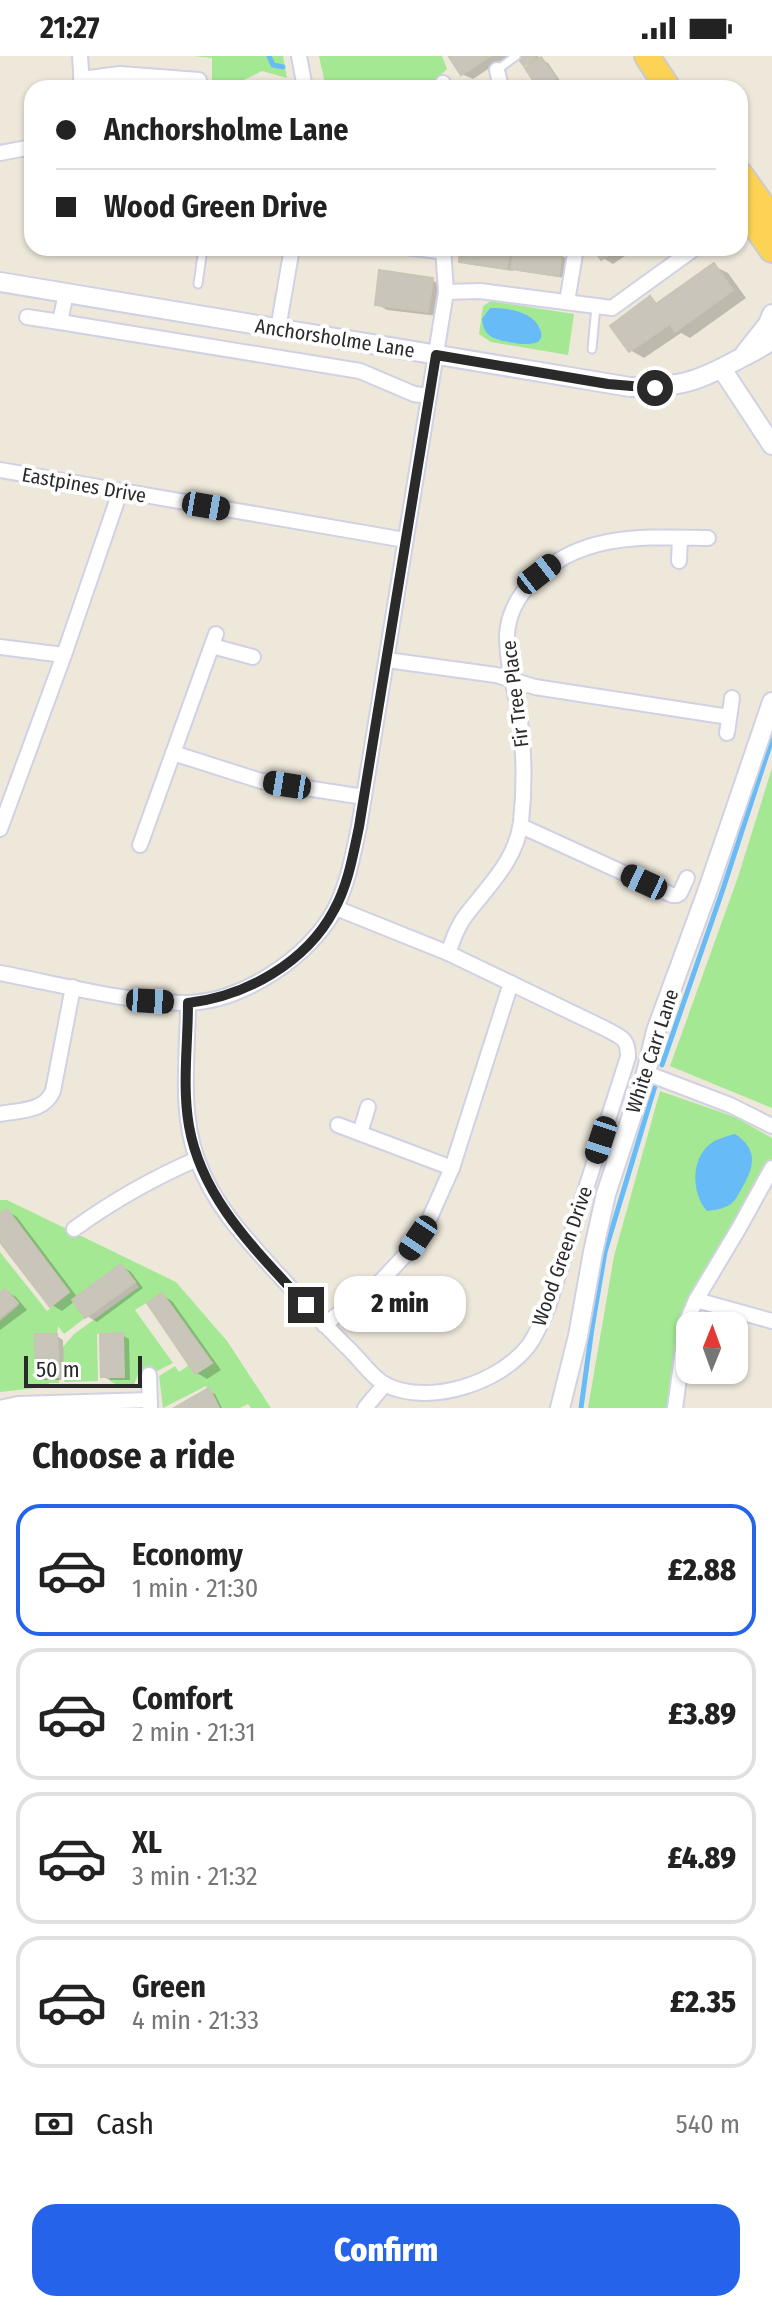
<!DOCTYPE html>
<meta charset="utf-8">
<style>
body{margin:0;font-family:"Fira Sans Condensed",sans-serif;background:#f2f2f2;color:#222;height:100vh;display:flex;flex-direction:column;font-size:30px;white-space:nowrap}
*{box-sizing:border-box;margin:0}
p{font-size:26px;color:#767676}
.icon{flex:none;width:44px;height:44px;fill:none;stroke:currentColor;stroke-width:2;stroke-linecap:round;stroke-linejoin:round}
.map{position:relative;height:1352px;overflow:hidden}
.drawer{display:flex;flex-direction:column;background:#fff;flex:1}
.drawer>*{flex:none}
.top-card{position:absolute;left:24px;top:24px;width:724px;height:176px;border-radius:24px;box-shadow:0 2px 6px #0004;display:grid;align-content:center;height:176px;padding:0 32px;background:#fff}
.needle{width:52px;rotate:1deg}
.tools{position:absolute;left:676px;top:1256px;display:grid;gap:16px}
.tools a{display:grid;place-items:center;width:72px;height:72px;border-radius:16px;background:#fff;box-shadow:0 2px 6px #0004;font-size:40px}
.scale{position:absolute;left:24px;bottom:20px;width:118px;box-sizing:border-box;padding-left:8px;border:4px solid #2a2a2a;border-top:0;font-size:22px;line-height:28px;white-space:nowrap;color:#2a2a2a;-webkit-text-stroke:6px #fff;paint-order:stroke}
.end{position:absolute;width:36px;height:36px;margin:-18px;border:10px solid #2a2a2a;background:#fff;box-shadow:0 0 0 4px #fff}
.from{border-radius:50%}
.bubble{position:absolute;height:56px;border-radius:24px;background:#fff;box-shadow:0 2px 6px #0004;font-size:26px;font-weight:800;line-height:56px;text-align:center}
.car{position:absolute;width:24px;height:48px;margin:-24px -12px;border-radius:10px;box-shadow:0 0 6px 2px #0007;background:linear-gradient(#222 24%,#8ab4d8 0 40%,#222 0 76%,#8ab4d8 0 86%,#222 0)}
.top-card b{display:flex;align-items:center;gap:28px;height:76px;font-size:30px}
.top-card b+b{border-top:2px solid #e0e0e0}
.top-card i{width:20px;height:20px;background:#222}
ul{padding:0;list-style:none}
li{display:flex;align-items:center;gap:24px;height:132px;margin:0 16px 12px;padding:0 16px;border:4px solid #e0e0e0;border-radius:24px}
li div{flex:1}
li b{display:block;font-size:30px}
li em{font-style:normal;font-weight:800}
li.active{border-color:#2563eb}
li>.icon{width:72px;height:72px;stroke-width:1.5}
h2{padding:0 32px;font-size:36px;line-height:96px}
.pay{display:flex;align-items:center;gap:20px;height:88px;padding:0 32px;font-size:30px}
.pay p{margin-inline-start:auto}
.primary-button{display:flex;gap:16px;margin-top:auto;padding:16px 32px}
.primary-button a{flex:1;height:92px;border-radius:24px;background:#2563eb;color:#fff;font-size:32px;font-weight:800;line-height:92px;text-align:center}
.status{display:flex;justify-content:space-between;align-items:center;height:56px;padding:0 40px;background:#fff;direction:ltr}
.status svg{height:22px;fill:currentColor}
.map>svg:first-child{display:block}
</style>
<div class="status"><b>21:27</b><svg viewBox="0 0 49 12"><path d="M0 12V9h3v3zM5 12V6h3v6zM10 12V3h3v9zM15 12V0h3v12zM26 1h20v11H26zM47 4h2v5h-2z"/></svg></div>
<div class="map">
<svg width="772" height="1352" viewBox="0 0 772 1352">
<rect width="100%" height="100%" fill="#eee8db"/>
<g fill="#a4e894">
<path d="M194,0H283L287,22L262,15L228,32H212V2Z"/>
<path d="M319,0H442L447,13L435,24L437,32H326Z"/>
<path d="M491,245L574,258L568,299L491,286L479,278L483,250Z"/>
<path d="M772,712V1052L670,1010L738,821Z"/>
<path d="M660,1035L735,1061L772,1082V1112L696,1244L675,1352H588L614,1200Z"/>
<path d="M0,1144H7L176,1226L227,1285L271,1352H251L248,1348L240,1352H219L206,1330L163,1352L159,1320L175,1310L179,1316L189,1309L196,1318L212,1307L162,1237L135,1254L173,1307L149,1319L139,1317L134,1328L119,1330L110,1325V1321H124L123,1278H97L98,1325L64,1326L63,1291L74,1278L139,1231L121,1208L72,1244L85,1262L64,1278L58,1270L57,1278L35,1279L36,1321H59V1327H49L45,1331L0,1336V1265L19,1249L6,1233L0,1237V1196L47,1255L69,1236L7,1153L0,1158Z"/>
</g>
<g fill="#67bbf7">
<path d="M490,252C507,252 533,255 540,273C542,277 542,281 539,285C532,292 497,285 490,280C484,275 483,270 482,263Z"/>
<path d="M735,1078C758,1093 755,1110 742,1132C739,1137 736,1144 731,1148C723,1153 716,1154 707,1155C692,1138 690,1104 710,1088C716,1083 727,1080 735,1078Z"/>
</g>
<g fill="#0003">
<path d="M454,0H508L473,23L462,18Z"/>
<path d="M519,0H538L541,4L548,7L561,26L559,27L566,32H540L530,11Z"/>
<path d="M462,192H507L515,196L560,199L567,203L565,222L519,215L514,212L513,215L467,208L461,205Z"/>
<path d="M595,192H637L613,208L603,202Z"/>
<path d="M714,210L728,217L746,242L690,282L681,277L644,302L630,294L650,243L659,248Z"/>
<path d="M432,224L442,230L438,260L387,254L377,248Z"/>
<path d="M7,1155L17,1161L78,1242L121,1210L131,1216L143,1232L97,1266L87,1260L75,1245L62,1255L52,1249L0,1183V1161Z"/>
<path d="M6,1235L16,1241L27,1254L0,1274V1240Z"/>
<path d="M162,1239L172,1245L221,1314L207,1323L197,1317Z"/>
<path d="M122,1279L129,1283L130,1324H109L103,1320Z"/>
<path d="M57,1280L63,1284L64,1324H44L38,1320Z"/>
<path d="M209,1335L215,1338L222,1352H178Z"/>
</g>
<g fill="none" stroke-linecap="round" stroke-linejoin="round">
<g stroke="#67bbf7" stroke-width="5">
<path d="M269,0L273,9L283,11"/>
<path d="M662,1009L723,833L772,683"/>
<path d="M581,1352L592,1272L605,1196L655,1030"/>
</g>
</g>
<g fill="#c9c5bb" stroke="#c9c5b5" stroke-width="2">
<path d="M451,0H490L461,19L449,1Z"/>
<path d="M516,0H533L535,2L524,10Z"/>
<path d="M541,1L556,22L542,32H538L525,12Z"/>
<path d="M460,192H510L507,213L459,206Z"/>
<path d="M514,192L561,197L559,220L511,213Z"/>
<path d="M593,192H619L601,204Z"/>
<path d="M714,207L733,234L675,276L670,268L629,296L610,270L650,240L656,248Z"/>
<path d="M379,214L433,222L428,256L375,249Z"/>
<path d="M7,1153L69,1236L50,1251L0,1186V1158Z"/>
<path d="M121,1208L135,1226L85,1262L72,1244Z"/>
<path d="M5,1233L18,1247L0,1261V1237Z"/>
<path d="M162,1237L212,1307L195,1318L147,1247Z"/>
<path d="M123,1277L124,1321H101L100,1278Z"/>
<path d="M35,1278H57L59,1321H36Z"/>
<path d="M209,1332L219,1352H174Z"/>
</g>
<g fill="none" stroke-linecap="round" stroke-linejoin="round">
<defs>
<g id="service">
<path d="M497,14L516,0"/>
<path d="M384,192L442,199"/>
<path d="M198,228L203,192"/>
<path d="M592,293L596,250"/>
</g>
<g id="minor">
<path d="M80,0L82,31"/>
<path d="M299,0L305,32"/>
<path d="M497,14L501,32"/>
<path d="M81,23L120,18L199,24"/>
<path d="M443,27L445,32"/>
<path d="M0,97L32,91"/>
<path d="M446,236L480,235L612,252L691,195"/>
<path d="M66,237L60,266L360,315L414,338L428,340"/>
<path d="M567,246L576,192"/>
<path d="M27,261L60,266"/>
<path d="M278,273L292,192"/>
<path d="M0,414L405,484"/>
<path d="M679,505L680,482"/>
<path d="M212,590L253,601"/>
<path d="M0,591L64,599"/>
<path d="M387,604L496,619L535,631L729,661"/>
<path d="M727,677L732,642"/>
<path d="M173,697L261,725L364,741"/>
<path d="M521,770L672,839H677L680,837L687,822"/>
<path d="M0,773L64,599L120,436"/>
<path d="M140,789L216,578"/>
<path d="M448,897C453,884 457,870 466,859C488,830 516,805 521,766C525,729 524,688 518,651C513,628 507,604 507,579C508,559 518,540 532,526C579,476 645,481 708,482"/>
<path d="M0,917C58,928 128,947 186,947C242,946 310,901 335,853C348,828 353,798 359,771L446,236L443,192"/>
<path d="M188,947C188,998 179,1053 197,1103C213,1148 245,1182 276,1216C301,1243 325,1270 351,1295C361,1305 373,1322 386,1329C430,1350 500,1327 529,1289C537,1278 542,1264 548,1251L628,1001C628,982 622,982 606,973L448,897L336,852"/>
<path d="M646,1017L730,1049L772,1070"/>
<path d="M0,1058C20,1054 44,1056 53,1035L73,931"/>
<path d="M338,1069L452,1112"/>
<path d="M360,1077L368,1051"/>
<path d="M74,1173C114,1144 151,1123 197,1103"/>
<path d="M696,1244L772,1265"/>
<path d="M324,1269L382,1224L408,1196L427,1168L452,1112L511,927"/>
<path d="M149,1319L150,1350"/>
<path d="M0,1352L18,1348L150,1344"/>
<path d="M365,1352L385,1328"/>
<path d="M675,1352L687,1265L696,1244L739,1172L772,1112"/>
</g>
<g id="tertiary">
<path d="M0,226L630,331C678,332 697,326 739,303C750,297 762,292 772,284"/>
<path d="M745,297L768,268L772,258"/>
<path d="M722,313L772,389"/>
<path d="M560,1352L578,1280L593,1196L606,1138L646,1017L656,975L707,836L772,646"/>
</g>
<g id="trunk">
<path d="M647,0L668,32"/>
<path d="M740,118L772,163"/>
<path d="M740,148L772,194"/>
</g>
</defs>
<use href="#service" stroke="#d1d1e4" stroke-width="11"/>
<use href="#minor" stroke="#d1d1e4" stroke-width="18"/>
<use href="#tertiary" stroke="#d1d1e4" stroke-width="22"/>
<use href="#trunk" stroke="#ccc" stroke-width="28"/>
<use href="#service" stroke="#fff" stroke-width="7"/>
<use href="#minor" stroke="#fff" stroke-width="14"/>
<use href="#tertiary" stroke="#fff" stroke-width="18"/>
<use href="#trunk" stroke="#fcd354" stroke-width="24"/>
</g>
<g fill="none" stroke-linecap="round" stroke-linejoin="round">
<path stroke="#2a2a2a" stroke-width="10" d="M306,1249C257,1195 202,1144 189,1070C182,1030 188,988 188,947C246,940 306,907 334,854C348,829 353,799 359,771L436,299L608,328L655,332"/>
</g>
<g text-anchor="middle" stroke-width="8" stroke-linejoin="round" paint-order="stroke">
<g font-size="20" fill="#2a2a2a" stroke="#fff">
<text transform="translate(335 282) rotate(9)" y="7">Anchorsholme Lane</text>
<text transform="translate(84 429) rotate(10)" y="7">Eastpines Drive</text>
<text transform="translate(515 638) rotate(-97)" y="7">Fir Tree Place</text>
<text transform="translate(652 995) rotate(-72)" y="7">White Carr Lane</text>
<text transform="translate(562 1200) rotate(-71)" y="7">Wood Green Drive</text>
</g>
</g>
</svg>
<div class="tools">
<a><svg class="needle" viewBox="-14 -14 28 28"><path d="M0-13l5 13h-10z" fill="#e53935"/><path d="M0 13l5-13h-10z" fill="#767676"/></svg></a>
</div>
<div class="scale">50 m</div>
<i class="end from" style="left:655px;top:332px"></i>
<i class="end" style="left:306px;top:1249px"></i>
<div class="bubble" style="left:334px;top:1220px;width:132px">2 min</div>
<i class="car" style="left:206px;top:450px;rotate:100deg"></i>
<i class="car" style="left:539px;top:518px;rotate:52deg"></i>
<i class="car" style="left:287px;top:729px;rotate:279deg"></i>
<i class="car" style="left:644px;top:826px;rotate:295deg"></i>
<i class="car" style="left:150px;top:945px;rotate:93deg"></i>
<i class="car" style="left:601px;top:1084px;rotate:198deg"></i>
<i class="car" style="left:418px;top:1182px;rotate:214deg"></i>
<div class="top-card">
<b><i class="from"></i>Anchorsholme Lane</b>
<b><i></i>Wood Green Drive</b>
</div>
</div>
<section class="drawer">
<h2>Choose a ride</h2>
<ul>
<li class="active"><svg class="icon" aria-label="car" viewBox="0 0 24 24"><path d="M5 17H2v-5l4-1 3-4h7l3 4 3 1v5h-3M9 17h6M6 11h13"/><circle cx="7" cy="17" r="2"/><circle cx="17" cy="17" r="2"/></svg><div><b>Economy</b><p>1 min · 21:30</p></div><em>£2.88</em></li>
<li><svg class="icon" aria-label="car" viewBox="0 0 24 24"><path d="M5 17H2v-5l4-1 3-4h7l3 4 3 1v5h-3M9 17h6M6 11h13"/><circle cx="7" cy="17" r="2"/><circle cx="17" cy="17" r="2"/></svg><div><b>Comfort</b><p>2 min · 21:31</p></div><em>£3.89</em></li>
<li><svg class="icon" aria-label="car" viewBox="0 0 24 24"><path d="M5 17H2v-5l4-1 3-4h7l3 4 3 1v5h-3M9 17h6M6 11h13"/><circle cx="7" cy="17" r="2"/><circle cx="17" cy="17" r="2"/></svg><div><b>XL</b><p>3 min · 21:32</p></div><em>£4.89</em></li>
<li><svg class="icon" aria-label="car" viewBox="0 0 24 24"><path d="M5 17H2v-5l4-1 3-4h7l3 4 3 1v5h-3M9 17h6M6 11h13"/><circle cx="7" cy="17" r="2"/><circle cx="17" cy="17" r="2"/></svg><div><b>Green</b><p>4 min · 21:33</p></div><em>£2.35</em></li>
</ul>
<div class="pay"><svg class="icon" aria-label="cash" viewBox="0 0 24 24"><path d="M3 7h18v10H3z"/><circle cx="12" cy="12" r="2"/></svg>Cash<p>540 m</p></div>
<div class="primary-button"><a>Confirm</a></div>
</section>
